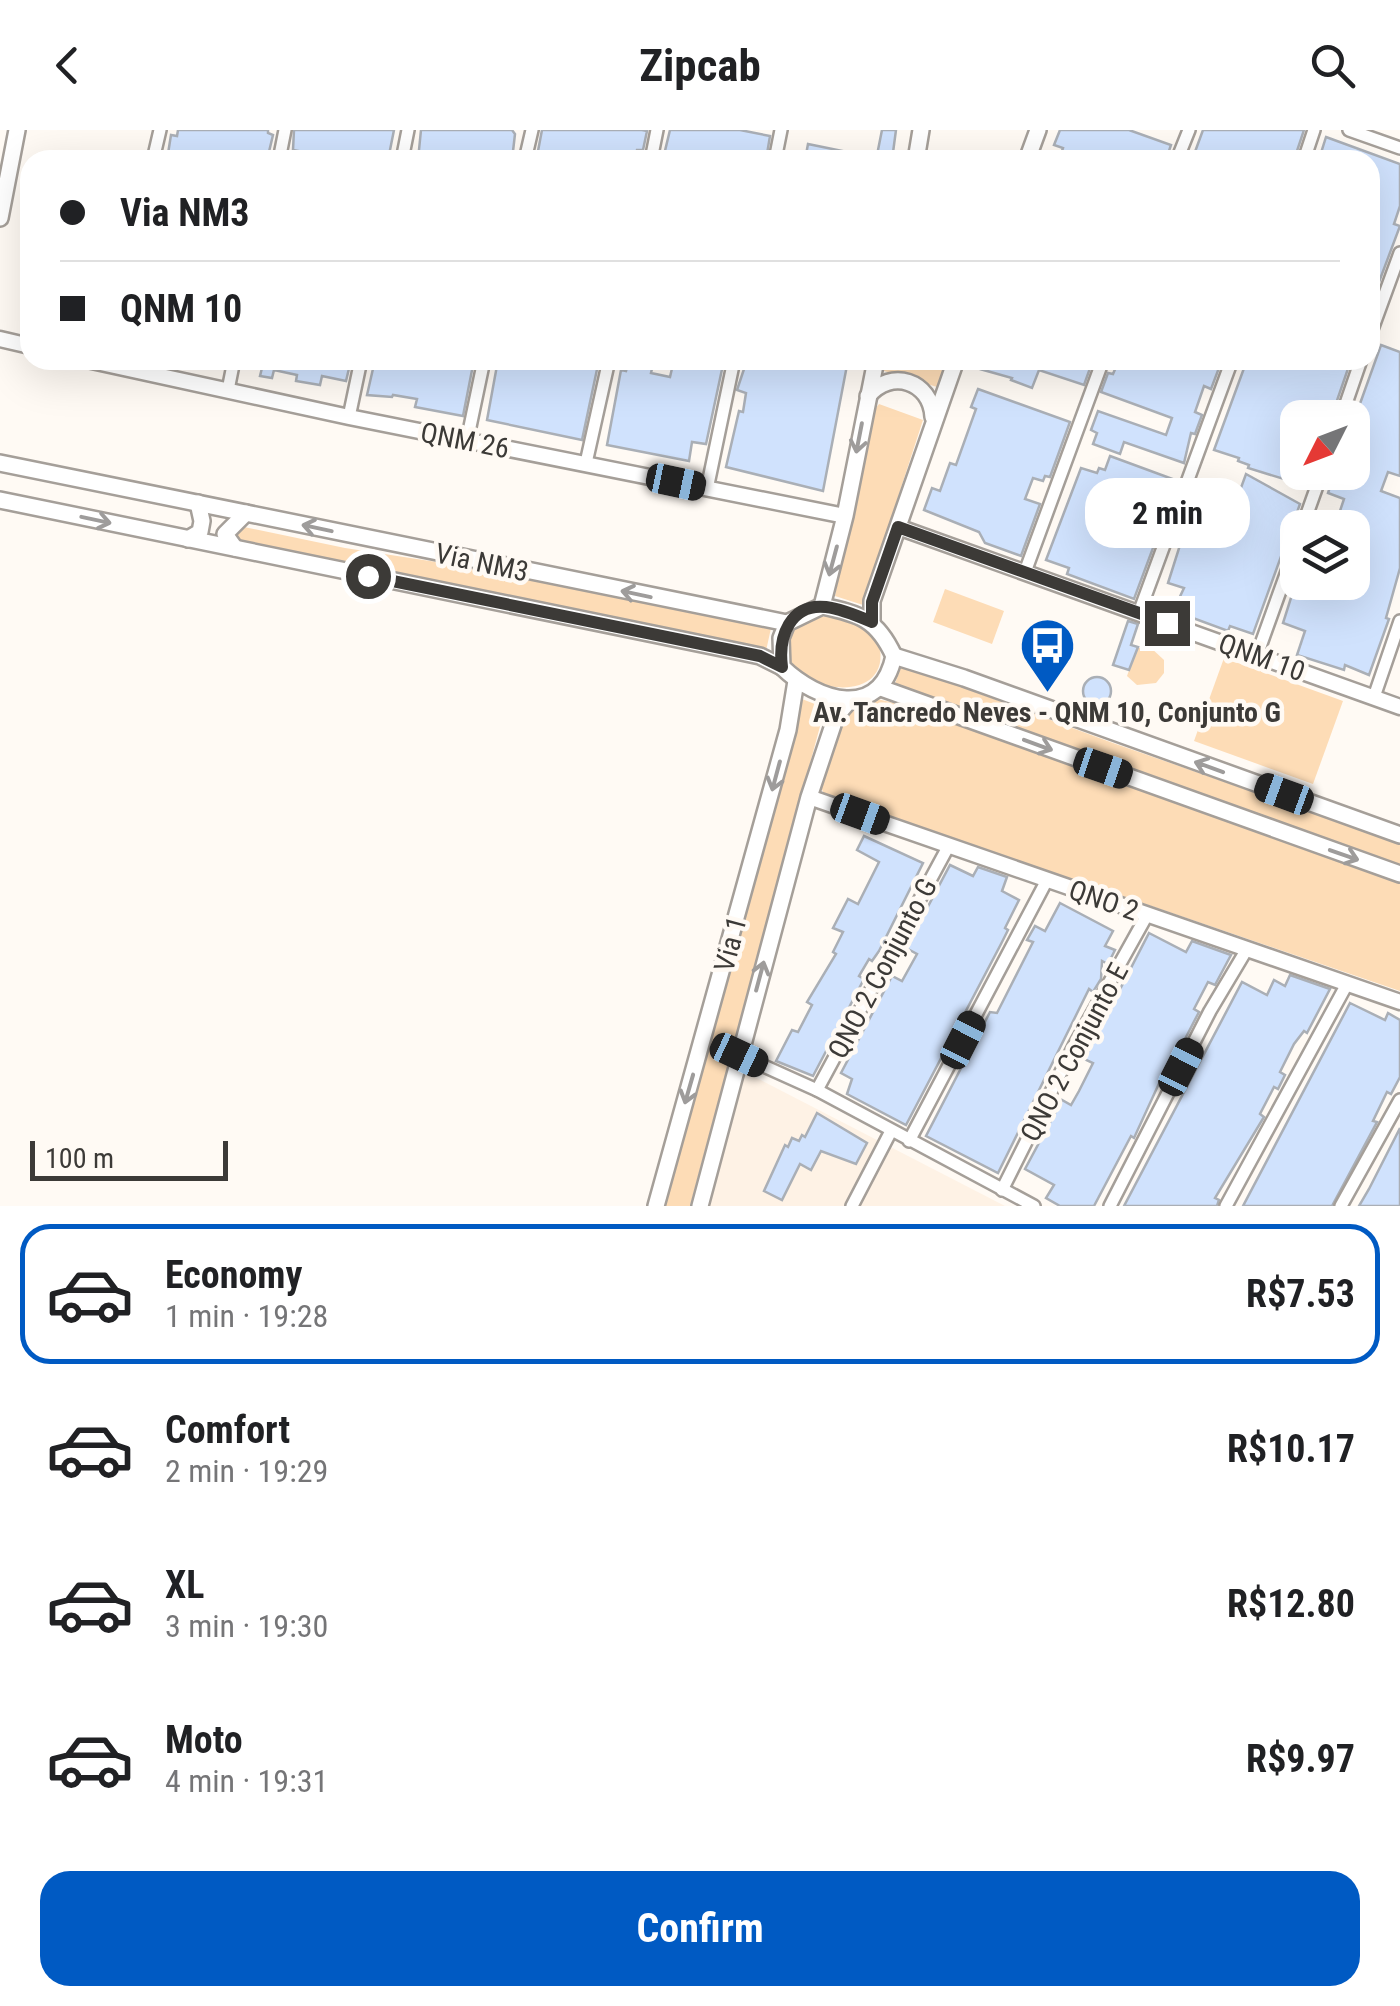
<!DOCTYPE html>
<meta charset="utf-8">
<style>
body{margin:0;font-family:"Roboto Condensed",sans-serif;background:#f6f6f6;color:#202124;height:100vh;display:flex;flex-direction:column;font-size:38px;white-space:nowrap}
*{box-sizing:border-box;margin:0}
p{font-size:32px;color:#757577}
.icon{flex:none;width:55px;height:55px;fill:none;stroke:currentColor;stroke-width:2;stroke-linecap:round;stroke-linejoin:round}
.map{position:relative;height:1076px;overflow:hidden}
.drawer{display:flex;flex-direction:column;background:#fff;flex:1}
.drawer>*{flex:none}
.guide{position:absolute;left:20px;top:20px;width:1360px;height:220px;border-radius:30px;box-shadow:0 10px 40px #0002;display:grid;align-content:center;height:220px;padding:0 40px;background:#fff}
.needle{width:65px;rotate:228deg}
.tools{position:absolute;left:1280px;top:270px;display:grid;gap:20px}
.tools a{display:grid;place-items:center;width:90px;height:90px;border-radius:20px;background:#fff;box-shadow:0 10px 40px #0002;font-size:50px}
.scale{position:absolute;left:30px;bottom:25px;width:198px;box-sizing:border-box;padding-left:10px;border:5px solid #3c3a37;border-top:0;font-size:28px;line-height:35px;white-space:nowrap;color:#3c3a37;-webkit-text-stroke:8px #fffaf4;paint-order:stroke}
.end{position:absolute;width:45px;height:45px;margin:-22px;border:12px solid #3c3a37;background:#fff;box-shadow:0 0 0 5px #fff}
.from{border-radius:50%}
.bubble{position:absolute;height:70px;border-radius:30px;background:#fff;box-shadow:0 10px 40px #0002;font-size:32px;font-weight:700;line-height:70px;text-align:center}
.car{position:absolute;width:30px;height:60px;margin:-30px -15px;border-radius:12px;box-shadow:0 0 8px 2px #0007;background:linear-gradient(#222 24%,#8ab4d8 0 40%,#222 0 76%,#8ab4d8 0 86%,#222 0)}
.guide b{display:flex;align-items:center;gap:35px;height:95px;font-size:38px}
.guide b+b{border-top:2px solid #e0e0e0}
.guide i{width:25px;height:25px;background:#202124}
ul{padding:18px 0 0;list-style:none}
li{display:flex;align-items:center;gap:30px;height:140px;margin:0 20px 15px;padding:0 20px;border:5px solid transparent;border-radius:30px}
li div{flex:1}
li b{display:block;font-size:38px}
li em{font-style:normal;font-weight:700}
li.on{border-color:#005ac3}
li>.icon{width:90px;height:90px;stroke-width:1.5}
.button{display:flex;gap:20px;margin-top:auto;padding:20px 40px}
.button a{flex:1;height:115px;border-radius:30px;background:#005ac3;color:#fff;font-size:40px;font-weight:700;line-height:115px;text-align:center}
header{display:flex;justify-content:space-between;align-items:center;height:130px;padding:0 40px;background:#fff;font-size:45px;font-weight:700}
.map>svg:first-child{display:block}
</style>
<header><svg class="icon" aria-label="back" viewBox="0 0 24 24"><path d="M15 5l-7 7 7 7"/></svg>Zipcab<svg class="icon" aria-label="search" viewBox="0 0 24 24"><circle cx="10" cy="10" r="6"/><path d="M15 15l6 6"/></svg></header>
<div class="map">
<svg width="1400" height="1076" viewBox="0 0 1400 1076">
<rect width="100%" height="100%" fill="#fffaf4"/>
<path fill="#fef2e5" d="M743,941L1005,1076H708Z"/>
<g fill="#fddcb6">
<path d="M883,230H947L937,257L881,240Z"/>
<path d="M879,274L923,290L863,475L835,466L872,283Z"/>
<path d="M244,397L345,418L469,437L771,498L766,521L240,412L236,406Z"/>
<path d="M945,459L1004,481L992,514L933,492Z"/>
<path d="M830,486L860,496L879,514C896,584 768,561 790,504C796,488 814,487 830,486Z"/>
<path d="M1150,517L1164,530V543L1156,553L1137,555L1127,546L1137,518Z"/>
<path d="M1224,528L1343,571L1313,654L1194,611Z"/>
<path d="M902,535L1113,613L1400,713V736L894,556Z"/>
<path d="M802,569L825,578L691,1072L690,1076H665L797,599Z"/>
<path d="M877,569L908,576L1400,752V861L824,664L820,655C830,618 834,579 877,569Z"/>
</g>
<g fill="#d0e2fd" stroke="#aaafb6" stroke-width="2.5">
<path d="M178,0H268V3L273,5L267,30L241,26V30H167L171,5L177,6Z"/>
<path d="M294,0H394L388,30H318L319,25L293,20Z"/>
<path d="M421,0H512L515,4L512,30H418Z"/>
<path d="M542,0H642L647,1L643,20H637L635,30H540L538,21Z"/>
<path d="M670,0H740L770,6L766,30H671V27L664,25Z"/>
<path d="M882,0H896L892,30H876Z"/>
<path d="M1060,0H1129L1171,15L1166,30H1059L1063,18L1054,15Z"/>
<path d="M1203,0H1304L1294,30H1192Z"/>
<path d="M1326,7L1400,34V76L1394,94L1400,96L1379,152L1370,148V30H1340L1321,23Z"/>
<path d="M808,14L862,25V30H805Z"/>
<path d="M1381,215L1400,222V346L1388,342L1381,361L1400,368V438L1386,488L1389,489L1369,545L1345,535L1344,540L1297,525L1305,501L1283,493L1296,452L1352,455V398H1347L1349,391L1338,387L1344,369L1328,363L1335,342H1352V296Z"/>
<path d="M249,230H351L346,251L322,246L320,255L296,251L297,245L274,240L272,248L260,246L262,238L249,235Z"/>
<path d="M375,230H474L463,286L415,277L417,269L393,265L392,267L367,265Z"/>
<path d="M498,230H599L582,310L487,290Z"/>
<path d="M629,230H654L651,243L670,247L674,230H724L706,314L692,312L689,331L607,315L621,240L626,241Z"/>
<path d="M747,230H848L823,361L726,337L739,281L743,282L746,263L737,260Z"/>
<path d="M967,230H1093L1084,255L1039,240L1032,258L1011,250L1012,248L980,239Z"/>
<path d="M1119,230H1222L1211,259L1204,256L1195,282L1202,285L1195,304L1191,303L1184,333L1124,312L1120,324L1093,314L1097,303L1091,300L1098,281L1166,305L1172,288L1101,262L1108,243L1113,244Z"/>
<path d="M1247,230H1351L1331,288H1298V342H1312L1307,356L1248,338L1249,335L1238,331L1239,328L1214,320Z"/>
<path d="M978,259L1070,292L1050,347L1045,346L1043,351L1033,348L1025,369L1040,374L1021,426L985,413L979,402L924,380L932,358L940,361L950,333L956,335L976,279L971,277Z"/>
<path d="M1110,326L1178,351L1134,469L1067,444L1069,438L1046,430L1081,338L1097,343L1099,338L1105,340Z"/>
<path d="M1246,344L1300,374L1253,504L1230,496L1228,501L1182,484L1185,478L1176,475L1184,458L1168,453L1186,396L1189,392L1194,393L1208,355L1238,366Z"/>
<path d="M1128,491L1138,494L1131,515L1138,517L1129,540L1113,535Z"/>
<circle cx="1097" cy="561" r="14"/>
<path d="M864,706L923,733L879,821L872,831L869,829L859,846L864,849L813,946L776,931L792,900L798,902L812,875L807,872L836,824L833,822L843,802L833,798L848,769L858,774L879,732L857,720Z"/>
<path d="M950,735L973,746L978,737L1007,747L1002,761L1019,770L1005,798L1008,800L1001,814L906,995L847,964L852,949L841,943L892,846L902,851L917,824L906,818Z"/>
<path d="M1060,773L1113,801L1105,816L1115,820L1108,834L1102,831L1101,849L1093,862L1089,859L998,1043L926,1006L990,882L997,883L1033,812L1027,810L1035,796L1045,801Z"/>
<path d="M1149,803L1186,822L1192,811L1231,825L1215,855L1208,852L1194,879L1199,882L1170,938L1167,936L1134,1008L1131,1006L1094,1076H1060L1046,1068L1054,1055L1025,1039L1062,970L1071,975L1079,961L1093,933L1084,929Z"/>
<path d="M1290,845L1330,859L1307,903L1304,901L1294,914L1280,942L1285,945L1278,959L1274,957L1260,984L1264,987L1215,1068L1219,1070L1217,1076H1124L1242,852L1267,865L1274,850L1285,856Z"/>
<path d="M1350,873L1385,890L1388,883L1400,890V947L1391,964L1387,962L1373,991L1377,992L1332,1076H1243Z"/>
<path d="M817,983L867,1013L856,1034L821,1021L811,1040L800,1034L782,1070L764,1061L785,1015L788,1017L792,1008L799,1011L802,1005L805,1007Z"/>
<path d="M1400,998V1076H1359L1369,1059Z"/>
</g>
<g fill="none" stroke-linecap="round" stroke-linejoin="round">
<defs>
<g id="minor">
<path d="M1349,0L1400,18"/>
<path d="M153,30L160,0"/>
<path d="M279,30L285,0"/>
<path d="M402,30L408,0"/>
<path d="M525,30L532,0"/>
<path d="M651,30L657,0"/>
<path d="M775,30L781,0"/>
<path d="M1177,30L1189,0"/>
<path d="M1304,30L1314,0"/>
<path d="M1370,205L1400,123"/>
<path d="M228,260L234,230"/>
<path d="M349,287L361,230"/>
<path d="M1341,288L1361,230"/>
<path d="M467,311L484,230"/>
<path d="M586,333L609,230"/>
<path d="M707,359L734,230"/>
<path d="M1302,398L1322,342"/>
<path d="M1025,442L1103,230"/>
<path d="M1139,483L1232,230"/>
<path d="M1257,525L1298,411"/>
<path d="M1374,567L1400,491"/>
<path d="M739,925L817,960L1034,1076"/>
<path d="M817,960L948,717"/>
<path d="M909,1011L1047,750"/>
<path d="M1002,1060L1074,916L1147,785"/>
<path d="M852,1076L891,1001"/>
<path d="M1110,1076L1210,881L1247,819"/>
<path d="M1226,1076L1347,854"/>
<path d="M1341,1076L1400,970"/>
</g>
<g id="tertiary">
<path d="M0,209L30,216"/>
<path d="M87,230L349,287L845,386"/>
<path d="M898,397L1400,577"/>
<path d="M809,667L1400,872"/>
</g>
<g id="secondary">
<path d="M916,30L921,0"/>
<path d="M1027,30L1038,0"/>
<path d="M0,88L17,0"/>
<path d="M868,266C891,238 931,251 933,287"/>
<path d="M0,333L787,493"/>
<path d="M0,370L741,522L760,526L782,537"/>
<path d="M188,409L200,402L202,391L198,373"/>
<path d="M235,418L225,404L246,383"/>
<path d="M822,476C860,484 877,489 894,526C880,591 818,572 782,537L781,508L787,493Z"/>
<path d="M822,476L845,386L876,230"/>
<path d="M872,492V471L956,230"/>
<path d="M894,526L964,548L1400,705"/>
<path d="M881,558L1400,744"/>
<path d="M656,1076L788,600L796,551"/>
<path d="M700,1076L809,667L836,586L850,570"/>
</g>
</defs>
<use href="#minor" stroke="#a59f99" stroke-width="16"/>
<use href="#tertiary" stroke="#a59f99" stroke-width="19"/>
<use href="#secondary" stroke="#a59f99" stroke-width="20"/>
<use href="#minor" stroke="#fff" stroke-width="11"/>
<use href="#tertiary" stroke="#fff" stroke-width="14"/>
<use href="#secondary" stroke="#fff" stroke-width="15"/>
</g>
<defs><path id="oneway-shaft" d="M-6 0H5M1.5-3L5.5 0L1.5 3" fill="none" stroke-width="1.6" stroke-linecap="round" stroke-linejoin="round" transform="scale(2.5)"/></defs>
<g stroke="#9e9c9b">
<use href="#oneway-shaft" transform="translate(859 308) rotate(101)"/>
<use href="#oneway-shaft" transform="translate(96 390) rotate(12)"/>
<use href="#oneway-shaft" transform="translate(317 398) rotate(-168)"/>
<use href="#oneway-shaft" transform="translate(833 431) rotate(105)"/>
<use href="#oneway-shaft" transform="translate(636 464) rotate(-168)"/>
<use href="#oneway-shaft" transform="translate(1038 615) rotate(20)"/>
<use href="#oneway-shaft" transform="translate(1209 637) rotate(-160)"/>
<use href="#oneway-shaft" transform="translate(776 646) rotate(105)"/>
<use href="#oneway-shaft" transform="translate(1344 725) rotate(19)"/>
<use href="#oneway-shaft" transform="translate(760 846) rotate(-75)"/>
<use href="#oneway-shaft" transform="translate(689 959) rotate(106)"/>
</g>
<g fill="none" stroke-linecap="round" stroke-linejoin="round">
<path stroke="#3c3a37" stroke-width="12" d="M368,446L760,526L782,537C778,507 790,473 826,477C842,479 858,486 872,492V472L898,397L1167,493"/>
</g>
<defs>
<symbol id="bus-pin" viewBox="-11 -11 22 30"><path d="M0 17L-7.5 6A9.5 9.5 0 1 1 7.5 6Z" fill="#005ac3" stroke="#fffaf4"/><path d="M-5-6H5V4H4V6H2V4H-2V6H-4V4H-5ZM-3.5-4V0h7V-4ZM-3.5 1.2v1.5H-2V1.2ZM2 1.2v1.5H3.5V1.2Z" fill="#fff"/></symbol>
</defs>
<g fill-rule="evenodd">
<use href="#bus-pin" x="1016" y="484" width="63" height="86"/>
</g>
<g text-anchor="middle" stroke-width="9" stroke-linejoin="round" paint-order="stroke">
<g font-size="28" fill="#3c3a37" stroke="#fffaf4">
<text transform="translate(465 310) rotate(11)" y="10">QNM 26</text>
<text transform="translate(482 432) rotate(12)" y="10">Via NM3</text>
<text transform="translate(1262 527) rotate(20)" y="10">QNM 10</text>
<text transform="translate(1104 770) rotate(19)" y="10">QNO 2</text>
<text transform="translate(730 814) rotate(-75)" y="10">Via 1</text>
<text transform="translate(882 838) rotate(-62)" y="10">QNO 2 Conjunto G</text>
<text transform="translate(1074 922) rotate(-62)" y="10">QNO 2 Conjunto E</text>
</g>
<g font-size="28" font-weight="bold" fill="#3c3a37" stroke="#fffaf4">
<text x="1047" y="592">Av. Tancredo Neves - QNM 10, Conjunto G</text>
</g>
</g>
</svg>
<div class="tools">
<a><svg class="needle" viewBox="-14 -14 28 28"><path d="M0-13l5 13h-10z" fill="#e53935"/><path d="M0 13l5-13h-10z" fill="#757577"/></svg></a>
<a><svg class="icon" aria-label="layers" viewBox="0 0 24 24"><path d="M12 4l9 5-9 5-9-5zM3 14l9 5 9-5"/></svg></a>
</div>
<div class="scale">100 m</div>
<i class="end from" style="left:368px;top:446px"></i>
<i class="end" style="left:1167px;top:493px"></i>
<div class="bubble" style="left:1085px;top:348px;width:165px">2 min</div>
<i class="car" style="left:676px;top:352px;rotate:102deg"></i>
<i class="car" style="left:1103px;top:638px;rotate:109deg"></i>
<i class="car" style="left:1284px;top:664px;rotate:290deg"></i>
<i class="car" style="left:860px;top:684px;rotate:110deg"></i>
<i class="car" style="left:963px;top:910px;rotate:27deg"></i>
<i class="car" style="left:739px;top:925px;rotate:115deg"></i>
<i class="car" style="left:1181px;top:937px;rotate:27deg"></i>
<div class="guide">
<b><i class="from"></i>Via NM3</b>
<b><i></i>QNM 10</b>
</div>
</div>
<section class="drawer">
<ul>
<li class="on"><svg class="icon" aria-label="car" viewBox="0 0 24 24"><path d="M5 17H2v-5l4-1 3-4h7l3 4 3 1v5h-3M9 17h6M6 11h13"/><circle cx="7" cy="17" r="2"/><circle cx="17" cy="17" r="2"/></svg><div><b>Economy</b><p>1 min · 19:28</p></div><em>R$7.53</em></li>
<li><svg class="icon" aria-label="car" viewBox="0 0 24 24"><path d="M5 17H2v-5l4-1 3-4h7l3 4 3 1v5h-3M9 17h6M6 11h13"/><circle cx="7" cy="17" r="2"/><circle cx="17" cy="17" r="2"/></svg><div><b>Comfort</b><p>2 min · 19:29</p></div><em>R$10.17</em></li>
<li><svg class="icon" aria-label="car" viewBox="0 0 24 24"><path d="M5 17H2v-5l4-1 3-4h7l3 4 3 1v5h-3M9 17h6M6 11h13"/><circle cx="7" cy="17" r="2"/><circle cx="17" cy="17" r="2"/></svg><div><b>XL</b><p>3 min · 19:30</p></div><em>R$12.80</em></li>
<li><svg class="icon" aria-label="car" viewBox="0 0 24 24"><path d="M5 17H2v-5l4-1 3-4h7l3 4 3 1v5h-3M9 17h6M6 11h13"/><circle cx="7" cy="17" r="2"/><circle cx="17" cy="17" r="2"/></svg><div><b>Moto</b><p>4 min · 19:31</p></div><em>R$9.97</em></li>
</ul>
<div class="button"><a>Confirm</a></div>
</section>
